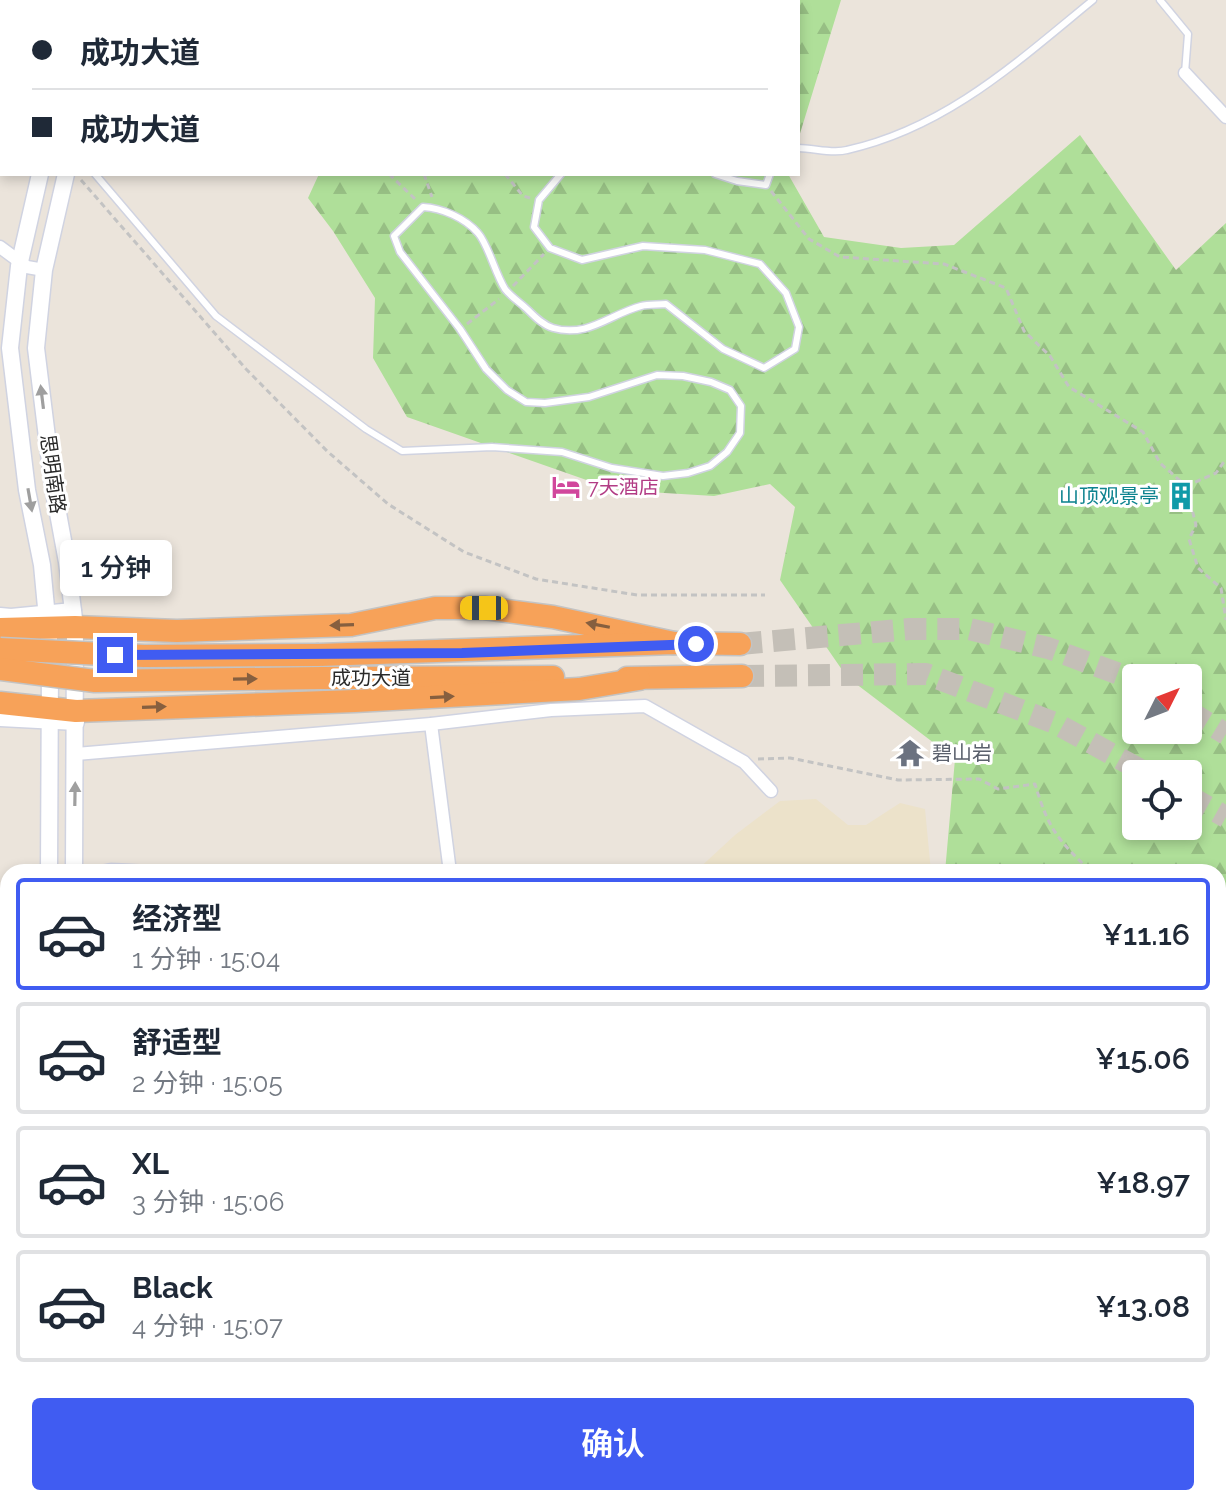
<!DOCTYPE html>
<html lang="zh">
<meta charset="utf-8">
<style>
body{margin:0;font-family:Raleway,"Noto Sans SC",sans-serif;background:#f6f6f7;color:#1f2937;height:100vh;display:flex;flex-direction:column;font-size:30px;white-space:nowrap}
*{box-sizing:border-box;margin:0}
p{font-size:26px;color:#747a83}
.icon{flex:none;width:44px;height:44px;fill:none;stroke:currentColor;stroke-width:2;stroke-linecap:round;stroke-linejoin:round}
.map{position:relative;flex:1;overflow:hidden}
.drawer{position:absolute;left:0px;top:864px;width:1226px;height:642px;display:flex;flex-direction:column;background:#fff;border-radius:24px 24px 0 0;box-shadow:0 4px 12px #0003}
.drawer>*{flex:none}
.banner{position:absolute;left:0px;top:0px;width:800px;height:176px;box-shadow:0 4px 12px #0003;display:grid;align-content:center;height:176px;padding:0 32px;background:#fff}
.needle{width:52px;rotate:48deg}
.fabs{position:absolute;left:1122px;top:664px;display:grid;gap:16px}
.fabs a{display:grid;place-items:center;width:80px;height:80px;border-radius:8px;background:#fff;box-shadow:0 4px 12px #0003;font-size:40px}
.end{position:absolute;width:36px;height:36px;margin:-18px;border:10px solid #405cf2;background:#fff;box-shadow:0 0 0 4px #fff}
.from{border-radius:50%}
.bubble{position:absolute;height:56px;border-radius:8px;background:#fff;box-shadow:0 4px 12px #0003;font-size:26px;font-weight:600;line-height:56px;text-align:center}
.car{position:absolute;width:24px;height:48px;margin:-24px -12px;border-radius:10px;box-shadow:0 0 6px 2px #0007;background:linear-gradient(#f5c518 24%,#345 0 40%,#f5c518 0 76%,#345 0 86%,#f5c518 0)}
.banner b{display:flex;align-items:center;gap:28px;height:76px;font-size:30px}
.banner b+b{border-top:2px solid #e0e1e3}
.banner i{width:20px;height:20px;background:#1f2937}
ul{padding:14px 0 0;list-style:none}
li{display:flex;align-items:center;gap:24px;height:112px;margin:0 16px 12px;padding:0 16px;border:4px solid #e0e1e3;border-radius:8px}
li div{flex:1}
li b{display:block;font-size:30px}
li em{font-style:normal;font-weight:600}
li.current{border-color:#405cf2}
li>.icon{width:72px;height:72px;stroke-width:1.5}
.primary-button{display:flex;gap:16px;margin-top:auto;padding:16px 32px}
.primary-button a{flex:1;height:92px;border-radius:8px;background:#405cf2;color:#fff;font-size:32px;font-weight:600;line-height:92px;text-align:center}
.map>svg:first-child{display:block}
</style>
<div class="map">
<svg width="1226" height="1505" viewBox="0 0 1226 1505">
<defs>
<pattern id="forest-firs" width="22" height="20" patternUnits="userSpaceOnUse" patternTransform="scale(2)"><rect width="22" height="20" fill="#afdf99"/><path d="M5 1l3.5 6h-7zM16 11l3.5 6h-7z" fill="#97bf84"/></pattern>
</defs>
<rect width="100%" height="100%" fill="#ebe4db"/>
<path fill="#ece2ca" d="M816,799L848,825H866L900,803L925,809L931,872H695L735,835L780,801Z"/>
<g fill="url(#forest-firs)" fill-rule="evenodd">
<path d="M298,0H841L798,140V2H298Z"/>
<path d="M1080,135L1176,270L1226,223V1195L1218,1202V872H945L955,759L847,677L780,580L795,507L770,484L714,496L615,490L407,417L373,358L375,298L333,231L308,198L319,174H788L824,237L901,248L954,245ZM1136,678H1188V730H1136ZM1136,774H1188V826H1136Z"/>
<path d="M1226,1411V1505H1193L1196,1498H1218V1426L1221,1415Z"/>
</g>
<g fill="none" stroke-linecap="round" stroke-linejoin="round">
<g stroke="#c4bfb7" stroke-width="22" stroke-dasharray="22 11" stroke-linecap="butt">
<path d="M740,644L910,629H969L1048,648L1136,680"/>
<path d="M742,676L926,674L1055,723L1148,774"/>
<path d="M1188,711L1226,734"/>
<path d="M1188,796L1226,817"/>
</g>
<defs>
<g id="lane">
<path d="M767,0V2"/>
<path d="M1160,0L1188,34L1185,73"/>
<path d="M798,148C814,148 832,154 847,150C946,128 1017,62 1093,0"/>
<path d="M95,174L216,316L366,429L402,451L492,447L562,452L612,468L663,476L688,473L710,466L727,452L740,433L741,406L730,390L711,382L683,376L657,375L589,397L545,403L526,402L507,390L486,369L460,329L400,252L394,236L423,207C442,208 465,218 478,233C488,244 495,273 505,289C511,297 521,303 528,310C535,317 543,325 553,328C588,338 610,314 641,306C649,304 658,305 666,304L723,349L764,368L795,349L799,327L786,293L760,264L705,250L643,246L582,260L550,248L534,227L539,200L561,174"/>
<path d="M715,174L737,181L766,185L770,174"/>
</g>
<g id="street">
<path d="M0,55L2,57"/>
<path d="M1185,73L1226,117"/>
<path d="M0,247L27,267L44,270"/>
<path d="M431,724L450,872"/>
<path d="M76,754L431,724L551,710L645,706L744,762L771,791"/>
<path d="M101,872L111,870L150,872"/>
<path d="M0,1082L8,1083"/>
<path d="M1218,1364L1226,1356"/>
<path d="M990,1498L991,1505"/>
<path d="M575,1505L579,1498"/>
<path d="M1061,1505L1065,1498"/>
<path d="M1142,1505V1498"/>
<path d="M1160,1505L1161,1498"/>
</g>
<g id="secondary">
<path d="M87,2V0"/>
<path d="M114,2L115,0"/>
<path d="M40,174L19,266L10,348L27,490L42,565L49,639"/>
<path d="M66,174L44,270L36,348L53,486L67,562L75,627L74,872"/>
<path d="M0,616L11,617L73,611"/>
<path d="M0,718L76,722"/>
<path d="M49,872L50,666"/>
<path d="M0,1359L8,1191"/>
<path d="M17,1505V1498"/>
</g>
<g id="highway">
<path d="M0,629L75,627L177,631L351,625L435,608H484L553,617L674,643"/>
<path d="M319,655L674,643L740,644"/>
<path d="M322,678L553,677"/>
<path d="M627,678L742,676"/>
<path d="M0,703L76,711L355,701L579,689L639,679"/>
</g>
</defs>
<use href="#lane" stroke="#d0d3e1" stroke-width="9"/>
<use href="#street" stroke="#d0d3e1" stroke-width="15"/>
<use href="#secondary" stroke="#d0d3e1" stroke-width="19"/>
<use href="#highway" stroke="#c3c3c3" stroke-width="25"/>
<g stroke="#c3c3c3" stroke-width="3" stroke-dasharray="6 4" stroke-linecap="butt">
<path d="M390,0L391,2"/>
<path d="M479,0L481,2"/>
<path d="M541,0V2"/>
<path d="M652,0V2"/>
<path d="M196,2L197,0"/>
<path d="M324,2L326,0"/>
<path d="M518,2L519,0"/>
<path d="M0,87L2,90"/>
<path d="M389,174L415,199"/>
<path d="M424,174L432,197"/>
<path d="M505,174L523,196L530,198"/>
<path d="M81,180L246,369L327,451L388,504L464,552L536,579L637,595H765"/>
<path d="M771,191L809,239L840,257L944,264L1006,288L1024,331L1050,356L1069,387L1143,432L1160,463L1186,486L1196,525L1189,539L1198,568L1221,588L1226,620"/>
<path d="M513,286L544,254"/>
<path d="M467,324L499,299"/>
<path d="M1186,486L1216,473L1226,459"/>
<path d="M758,759L790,758L898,780L979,779L998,789L1035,784C1049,831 1058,839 1091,872"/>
<path d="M1218,929H1226"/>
<path d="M1218,1110L1226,1120"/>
<path d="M1218,1183L1226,1176"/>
<path d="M1218,1474L1226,1467"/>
<path d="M768,1498L778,1505"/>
<path d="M1197,1505L1200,1498"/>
</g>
<use href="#lane" stroke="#fff" stroke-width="6"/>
<use href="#street" stroke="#fff" stroke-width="12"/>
<use href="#secondary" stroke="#fff" stroke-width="16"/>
<use href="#highway" stroke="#f7a259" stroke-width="22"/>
<defs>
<g id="highway-bridge">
<path d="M0,649L144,656L319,655"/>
<path d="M0,669L95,681L322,678"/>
</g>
</defs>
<use href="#highway-bridge" stroke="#c3c3c3" stroke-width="25" stroke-linecap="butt"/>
<use href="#highway-bridge" stroke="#f7a259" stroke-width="22"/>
</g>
<defs><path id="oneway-solid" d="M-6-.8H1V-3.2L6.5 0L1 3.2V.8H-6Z" transform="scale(2)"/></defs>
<g fill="#9f9f9f">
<use href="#oneway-solid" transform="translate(42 397) rotate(-97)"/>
<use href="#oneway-solid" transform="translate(30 500) rotate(80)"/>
<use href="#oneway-solid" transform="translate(75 794) rotate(-89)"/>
</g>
<g fill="#865f3f">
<use href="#oneway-solid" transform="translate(342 625) rotate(178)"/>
<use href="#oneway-solid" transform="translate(598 625) rotate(-169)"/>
<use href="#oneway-solid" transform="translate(245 679) rotate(-1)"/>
<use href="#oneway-solid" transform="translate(442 697) rotate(-3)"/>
<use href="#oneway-solid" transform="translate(154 707) rotate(-2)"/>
</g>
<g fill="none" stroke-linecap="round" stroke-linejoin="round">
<path stroke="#405cf2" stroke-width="10" d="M115,655L462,653L696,644"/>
</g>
<defs>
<symbol id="hotel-bare" viewBox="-9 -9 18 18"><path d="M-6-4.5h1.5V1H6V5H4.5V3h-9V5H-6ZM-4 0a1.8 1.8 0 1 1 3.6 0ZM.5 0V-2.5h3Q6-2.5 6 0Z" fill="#d1479c" stroke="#fff" stroke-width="2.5" paint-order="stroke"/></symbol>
<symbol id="building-bare" viewBox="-9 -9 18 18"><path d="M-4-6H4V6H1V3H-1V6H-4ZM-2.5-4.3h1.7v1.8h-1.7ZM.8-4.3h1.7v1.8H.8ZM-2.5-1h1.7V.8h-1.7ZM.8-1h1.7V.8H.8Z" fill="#0f9aa8" stroke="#fff" stroke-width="2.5" paint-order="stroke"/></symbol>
<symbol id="temple-bare" viewBox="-9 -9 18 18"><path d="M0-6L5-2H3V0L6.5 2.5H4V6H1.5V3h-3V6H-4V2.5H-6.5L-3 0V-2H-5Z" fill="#6b7280" stroke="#fff" stroke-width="2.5" paint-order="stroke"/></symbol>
</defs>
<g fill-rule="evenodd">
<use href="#hotel-bare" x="546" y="467" width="40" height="40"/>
<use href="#building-bare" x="1161" y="476" width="40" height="40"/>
<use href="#temple-bare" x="890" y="733" width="40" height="40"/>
</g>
<g text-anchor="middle" stroke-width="6" stroke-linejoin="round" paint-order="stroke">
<g font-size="20" fill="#292929" stroke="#fff">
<text transform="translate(53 474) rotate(82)" y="7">思明南路</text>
<text x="371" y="685">成功大道</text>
</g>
<g font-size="20" fill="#b23c85" stroke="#fff" text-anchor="start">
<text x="588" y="494">7天酒店</text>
</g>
<g font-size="20" fill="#0d838f" stroke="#fff" text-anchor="end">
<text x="1159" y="503">山顶观景亭</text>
</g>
<g font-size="20" fill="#5b616d" stroke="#fff" text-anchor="start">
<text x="932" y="760">碧山岩</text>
</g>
</g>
</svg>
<div class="fabs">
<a><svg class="needle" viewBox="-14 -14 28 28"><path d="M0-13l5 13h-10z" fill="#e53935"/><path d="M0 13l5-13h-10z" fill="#747a83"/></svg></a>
<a><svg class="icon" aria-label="locate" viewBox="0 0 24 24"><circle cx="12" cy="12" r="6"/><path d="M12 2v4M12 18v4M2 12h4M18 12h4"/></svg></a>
</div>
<i class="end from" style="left:696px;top:644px"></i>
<i class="end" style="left:115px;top:655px"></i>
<div class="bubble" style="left:60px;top:540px;width:112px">1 分钟</div>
<i class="car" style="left:484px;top:608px;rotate:270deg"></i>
<div class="banner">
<b><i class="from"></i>成功大道</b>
<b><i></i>成功大道</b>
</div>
<section class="drawer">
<ul>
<li class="current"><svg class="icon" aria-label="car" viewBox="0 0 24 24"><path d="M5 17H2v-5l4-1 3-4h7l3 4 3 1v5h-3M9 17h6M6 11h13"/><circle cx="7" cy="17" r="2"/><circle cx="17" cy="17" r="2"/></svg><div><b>经济型</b><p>1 分钟 · 15:04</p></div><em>¥11.16</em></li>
<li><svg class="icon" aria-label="car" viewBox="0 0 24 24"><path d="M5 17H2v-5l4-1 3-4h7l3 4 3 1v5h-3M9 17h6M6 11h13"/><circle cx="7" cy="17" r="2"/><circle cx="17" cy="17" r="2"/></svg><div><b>舒适型</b><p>2 分钟 · 15:05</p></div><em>¥15.06</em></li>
<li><svg class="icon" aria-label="car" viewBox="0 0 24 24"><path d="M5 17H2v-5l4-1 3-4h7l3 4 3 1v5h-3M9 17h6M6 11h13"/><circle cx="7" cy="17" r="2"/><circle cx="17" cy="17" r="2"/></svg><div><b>XL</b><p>3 分钟 · 15:06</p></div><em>¥18.97</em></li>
<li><svg class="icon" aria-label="car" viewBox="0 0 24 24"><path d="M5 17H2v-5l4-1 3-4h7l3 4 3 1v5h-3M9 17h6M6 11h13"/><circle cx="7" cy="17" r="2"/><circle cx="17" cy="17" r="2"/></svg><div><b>Black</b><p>4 分钟 · 15:07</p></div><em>¥13.08</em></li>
</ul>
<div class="primary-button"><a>确认</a></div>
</section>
</div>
